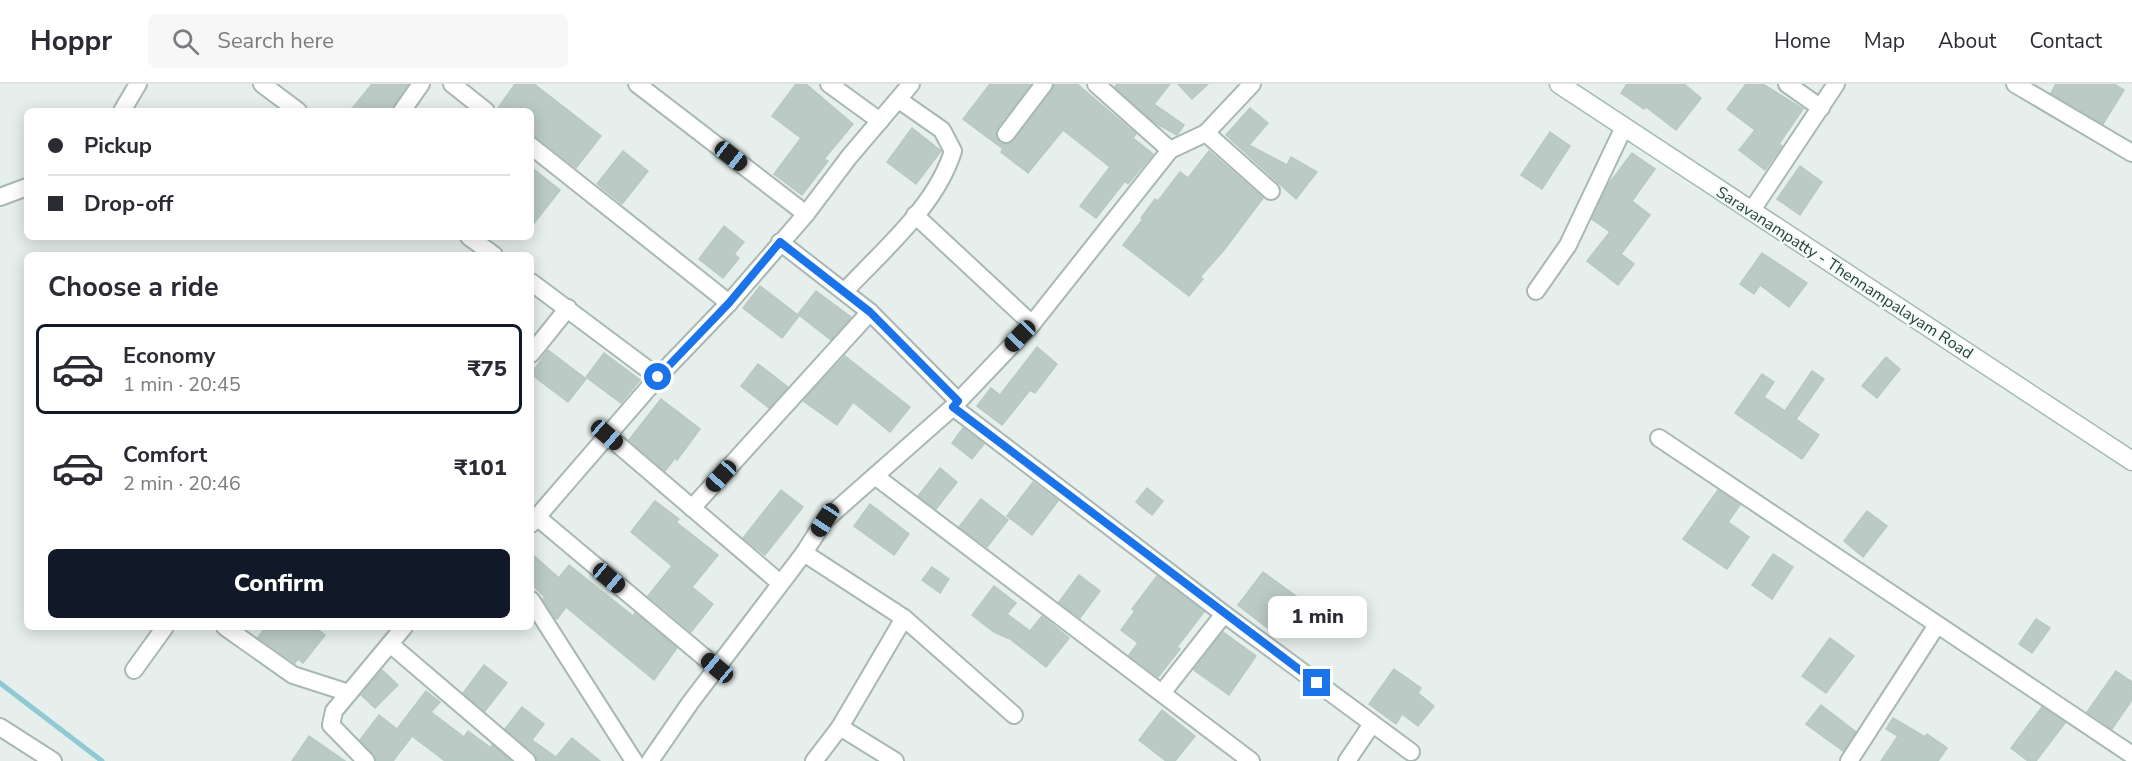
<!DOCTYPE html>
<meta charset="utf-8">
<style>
body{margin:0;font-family:"Nunito Sans",sans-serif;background:#f7f7f7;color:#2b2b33;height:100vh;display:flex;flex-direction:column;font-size:22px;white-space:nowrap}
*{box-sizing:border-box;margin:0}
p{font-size:20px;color:#7c7c81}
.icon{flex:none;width:33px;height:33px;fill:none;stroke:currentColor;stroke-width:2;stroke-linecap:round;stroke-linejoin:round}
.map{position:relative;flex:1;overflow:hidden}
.details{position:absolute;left:24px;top:168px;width:510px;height:378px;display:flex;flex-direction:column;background:#fff;border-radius:9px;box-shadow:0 3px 15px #0003}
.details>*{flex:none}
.hud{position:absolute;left:24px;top:24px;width:510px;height:132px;border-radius:9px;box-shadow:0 3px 15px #0003;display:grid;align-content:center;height:132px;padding:0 24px;background:#fff}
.end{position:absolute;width:27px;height:27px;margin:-14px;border:8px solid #1a73e8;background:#fff;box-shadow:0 0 0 3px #fff}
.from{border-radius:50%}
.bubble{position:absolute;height:42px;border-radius:9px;background:#fff;box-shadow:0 3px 15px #0003;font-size:20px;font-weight:800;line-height:42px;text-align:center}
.car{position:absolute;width:18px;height:36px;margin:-18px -9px;border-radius:8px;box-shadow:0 0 4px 2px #0007;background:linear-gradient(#222 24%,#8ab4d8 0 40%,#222 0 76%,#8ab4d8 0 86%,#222 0)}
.hud b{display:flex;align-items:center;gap:21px;height:57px;font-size:22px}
.hud b+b{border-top:2px solid #e1e1e2}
.hud i{width:15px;height:15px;background:#2b2b33}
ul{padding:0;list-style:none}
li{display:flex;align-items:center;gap:18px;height:90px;margin:0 12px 9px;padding:0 12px;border:3px solid transparent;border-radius:9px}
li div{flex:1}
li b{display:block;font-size:22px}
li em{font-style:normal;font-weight:800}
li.active{border-color:#111827}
li>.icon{width:54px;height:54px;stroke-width:1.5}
h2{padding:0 24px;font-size:27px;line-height:72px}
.cta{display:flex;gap:12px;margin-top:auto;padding:12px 24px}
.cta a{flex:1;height:69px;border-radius:9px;background:#111827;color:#fff;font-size:24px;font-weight:800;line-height:69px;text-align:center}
header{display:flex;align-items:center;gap:36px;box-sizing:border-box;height:84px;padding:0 30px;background:#fff;border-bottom:2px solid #e1e1e2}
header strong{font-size:28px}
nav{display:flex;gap:33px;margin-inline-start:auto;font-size:21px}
.search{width:420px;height:54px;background:#f7f7f7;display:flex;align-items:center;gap:15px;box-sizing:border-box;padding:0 21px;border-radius:9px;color:#7c7c81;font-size:22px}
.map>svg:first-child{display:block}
</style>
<header>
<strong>Hoppr</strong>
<div class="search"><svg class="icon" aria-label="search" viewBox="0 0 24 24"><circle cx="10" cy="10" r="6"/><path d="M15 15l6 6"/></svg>Search here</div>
<nav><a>Home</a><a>Map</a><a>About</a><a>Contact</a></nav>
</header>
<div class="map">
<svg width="2132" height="677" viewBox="0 0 2132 677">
<rect width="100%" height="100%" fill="#e6efeb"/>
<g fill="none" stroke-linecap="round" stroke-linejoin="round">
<path stroke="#8ec9d4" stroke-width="5" d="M0,599L102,677"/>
</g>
<g fill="#bbcac4" stroke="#b8c9c2" stroke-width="1.5">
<path d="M372,0H408L391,27H350Z"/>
<path d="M515,0H534L601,52L576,84L538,54L531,51V27H496Z"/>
<path d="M796,0H806L853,40L824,75L828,77L802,111L774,90L801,54L772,32Z"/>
<path d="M990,0H1031L997,44L996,53L1000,59L1010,60L1014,56L1052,6L1054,0H1077L1136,50L1133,54L1153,70L1128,100L1125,97L1096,134L1080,122L1110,83L1063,46L1028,89L1001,68L1003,65L963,35Z"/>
<path d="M1117,0H1170L1154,20L1184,41L1177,51L1155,39L1115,3Z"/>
<path d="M1178,0H1208L1192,15Z"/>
<path d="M1627,0H1684L1701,14L1676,46L1646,23L1644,25L1621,9Z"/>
<path d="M1746,0H1763L1803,25L1779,60L1782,62L1765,86L1739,66L1755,46L1727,25Z"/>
<path d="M2056,0H2114L2124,6L2103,40L2051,9Z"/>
<path d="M1250,24L1268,39L1249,61L1287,81L1291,73L1317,88L1296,115L1226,51Z"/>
<path d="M912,44L941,67L916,100L887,78Z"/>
<path d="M1550,48L1570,62L1542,105L1521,91Z"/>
<path d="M623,67L648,87L622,120L597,100Z"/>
<path d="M1209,67L1263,114L1224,166L1200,193L1203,195L1189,212L1123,161L1143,135L1141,134L1155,115L1158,117L1180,88L1188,94Z"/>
<path d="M1632,69L1655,85L1632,117L1650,131L1621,170L1634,180L1618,201L1587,177L1610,148L1592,135L1608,101Z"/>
<path d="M1800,82L1822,98L1800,131L1777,115Z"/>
<path d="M531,83L560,106L531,143Z"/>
<path d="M724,142L744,158L734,170L739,174L723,194L699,175Z"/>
<path d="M1762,169L1807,199L1789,223L1760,201L1754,210L1740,200Z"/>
<path d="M760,202L799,232L782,254L743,224Z"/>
<path d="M816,207L851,233L831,256L798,230Z"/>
<path d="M1037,263L1057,280L1035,309L1030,306L1002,341L977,322L991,304L1000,311Z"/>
<path d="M548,266L586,295L568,318L531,290Z"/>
<path d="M604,269L640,296L621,319L586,293Z"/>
<path d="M845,272L910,323L890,348L853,318L837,341L803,317Z"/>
<path d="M1886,273L1900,285L1877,314L1862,302Z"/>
<path d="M758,280L788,303L769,324L741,302Z"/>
<path d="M1812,287L1824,295L1796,335L1819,351L1802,375L1735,329L1762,290L1774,298L1764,313L1785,327Z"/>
<path d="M661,315L700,345L677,376L675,374L665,387L629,356Z"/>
<path d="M963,344L984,360L972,375L952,359Z"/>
<path d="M940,384L957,398L936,425L918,412Z"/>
<path d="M1033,398L1058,417L1032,451L1007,432Z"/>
<path d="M1147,404L1163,417L1152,431L1136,418Z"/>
<path d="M781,406L803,423L765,471L743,454Z"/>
<path d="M1718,406L1740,421L1728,438L1749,453L1727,485L1683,455Z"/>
<path d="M981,415L1008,436L987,463L959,443Z"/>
<path d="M655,417L679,435L676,438L718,471L692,503L713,520L691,548L648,512L672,482L631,448Z"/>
<path d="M870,420L909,450L894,471L854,442Z"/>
<path d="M1867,427L1887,442L1863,473L1844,457Z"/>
<path d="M531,469L559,494L569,481L633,532L635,529L677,564L654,596L566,523L557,535L555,534L543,515L545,513L531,500Z"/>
<path d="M1773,470L1793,483L1772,515L1752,501Z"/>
<path d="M932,483L949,495L940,509L922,496Z"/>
<path d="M1263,488L1300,515L1274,549L1238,521Z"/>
<path d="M1079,491L1100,507L1080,534L1059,518Z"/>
<path d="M1157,492L1204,528L1177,563L1180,565L1158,593L1129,571L1138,559L1121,546L1135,527L1132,525Z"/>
<path d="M994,502L1016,519L1007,530L1030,547L1042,532L1069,554L1046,583L1010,555L994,548L972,531Z"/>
<path d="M2036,535L2050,544L2032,569L2019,560Z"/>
<path d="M266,543H315L325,551L303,579L298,575L295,579L258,553Z"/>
<path d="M1223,548L1256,572L1229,611L1194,586Z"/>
<path d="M1830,554L1854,572L1826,609L1802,592Z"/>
<path d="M484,581L507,599L485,627L463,609Z"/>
<path d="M1394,585L1421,604L1418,609L1434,622L1418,642L1402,630L1396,640L1369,620Z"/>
<path d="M382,586L398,601L375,624L361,611Z"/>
<path d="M2116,587L2132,598V616L2112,645L2087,628Z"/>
<path d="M426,607L440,618L431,628L464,653L468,647L491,664L492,661L511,677H445L412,652L393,677H376L374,670L360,656L379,631L397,645Z"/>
<path d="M1821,621L1856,648L1843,667L1806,640Z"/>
<path d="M522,623L544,640L532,656L556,673L572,654L600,677H537L534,669L505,645Z"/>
<path d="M2042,623L2065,639L2036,677H2028L2011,664Z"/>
<path d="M1162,626L1195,652L1175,677H1166L1139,656Z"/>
<path d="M1893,634L1925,653L1927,650L1947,664L1938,677H1881L1898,652L1886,645Z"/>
<path d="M309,652L345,677H292Z"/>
</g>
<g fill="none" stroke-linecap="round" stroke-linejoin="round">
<defs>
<g id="minor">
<path d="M262,0L298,27"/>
<path d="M452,0L486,27"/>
<path d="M637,0L806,130"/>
<path d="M829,0L880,37"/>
<path d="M1096,0L1170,66"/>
<path d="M1787,0L1821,24"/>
<path d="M2015,0L2132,69"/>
<path d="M122,27L138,0"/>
<path d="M402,27L421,0"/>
<path d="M1206,49L1271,107"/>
<path d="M1006,50L1044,0"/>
<path d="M531,62L729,219L806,130L849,73L911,0"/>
<path d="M0,113L27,103"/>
<path d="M1752,126L1836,0"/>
<path d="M915,131L1032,240"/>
<path d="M469,153L494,171"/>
<path d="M780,158L870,228L958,317"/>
<path d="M531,198L658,293"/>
<path d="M845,207C884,165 936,122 953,67L942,46L899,16"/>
<path d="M1536,207L1568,161L1624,43"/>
<path d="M531,270L568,224"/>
<path d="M953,323L1224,530L1411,668"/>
<path d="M607,351L780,499"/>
<path d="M1659,354L2132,671"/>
<path d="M875,392L1251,677"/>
<path d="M692,424L870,228"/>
<path d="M537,433L717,584"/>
<path d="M531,440L658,293L729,219"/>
<path d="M804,469L904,534L1014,631"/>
<path d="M531,516L634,677"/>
<path d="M225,543L293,591L349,609"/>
<path d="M390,560L527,677"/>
<path d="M134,586L165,543"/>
<path d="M1162,609L1224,530"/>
<path d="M0,643L53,677"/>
<path d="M840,643L895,677"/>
<path d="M366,677L331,641L334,627L404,543"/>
<path d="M650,677L690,619L804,469L825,436L953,323L1032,240L1170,66L1206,49L1252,0"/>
<path d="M814,677L840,643L904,534"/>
<path d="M1347,677L1372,640"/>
<path d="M1849,677L1937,541"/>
</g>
<path id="secondary" d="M1559,0L2132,377"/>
</defs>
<use href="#minor" stroke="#a8b8b2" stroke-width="20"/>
<use href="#secondary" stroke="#a4bbb3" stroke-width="21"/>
<use href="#minor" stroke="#fff" stroke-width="16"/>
<use href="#secondary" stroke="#fff" stroke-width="18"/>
</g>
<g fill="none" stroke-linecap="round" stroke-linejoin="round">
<path stroke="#1a73e8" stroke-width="8" d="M658,293L729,219L780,158L870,228L958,317L953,323L1317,599"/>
</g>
<g text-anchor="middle" stroke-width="4.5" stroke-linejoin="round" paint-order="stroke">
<g font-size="16" fill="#24423a" stroke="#f7fbf9">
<text transform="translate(1845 188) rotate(33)" y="6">Saravanampatty - Thennampalayam Road</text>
</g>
</g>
</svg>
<i class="end from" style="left:658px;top:293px"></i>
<i class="end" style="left:1317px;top:599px"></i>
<div class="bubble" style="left:1268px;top:512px;width:99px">1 min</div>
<i class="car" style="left:731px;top:72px;rotate:128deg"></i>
<i class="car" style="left:1020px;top:252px;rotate:224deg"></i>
<i class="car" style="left:607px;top:351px;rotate:131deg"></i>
<i class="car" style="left:721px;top:392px;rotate:222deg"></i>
<i class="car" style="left:825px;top:436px;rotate:213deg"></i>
<i class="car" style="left:609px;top:494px;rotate:130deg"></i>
<i class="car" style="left:717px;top:584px;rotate:310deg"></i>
<div class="hud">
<b><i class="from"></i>Pickup</b>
<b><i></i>Drop-off</b>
</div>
<section class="details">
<h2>Choose a ride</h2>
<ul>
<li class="active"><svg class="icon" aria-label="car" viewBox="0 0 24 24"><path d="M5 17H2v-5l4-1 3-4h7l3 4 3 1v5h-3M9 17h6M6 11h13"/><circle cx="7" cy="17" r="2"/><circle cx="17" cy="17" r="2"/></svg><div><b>Economy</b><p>1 min · 20:45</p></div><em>₹75</em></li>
<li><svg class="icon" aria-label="car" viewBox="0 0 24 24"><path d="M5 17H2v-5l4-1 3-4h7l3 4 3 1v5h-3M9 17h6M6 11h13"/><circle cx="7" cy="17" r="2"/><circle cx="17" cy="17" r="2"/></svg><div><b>Comfort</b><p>2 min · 20:46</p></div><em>₹101</em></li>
</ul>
<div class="cta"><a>Confirm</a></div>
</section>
</div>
